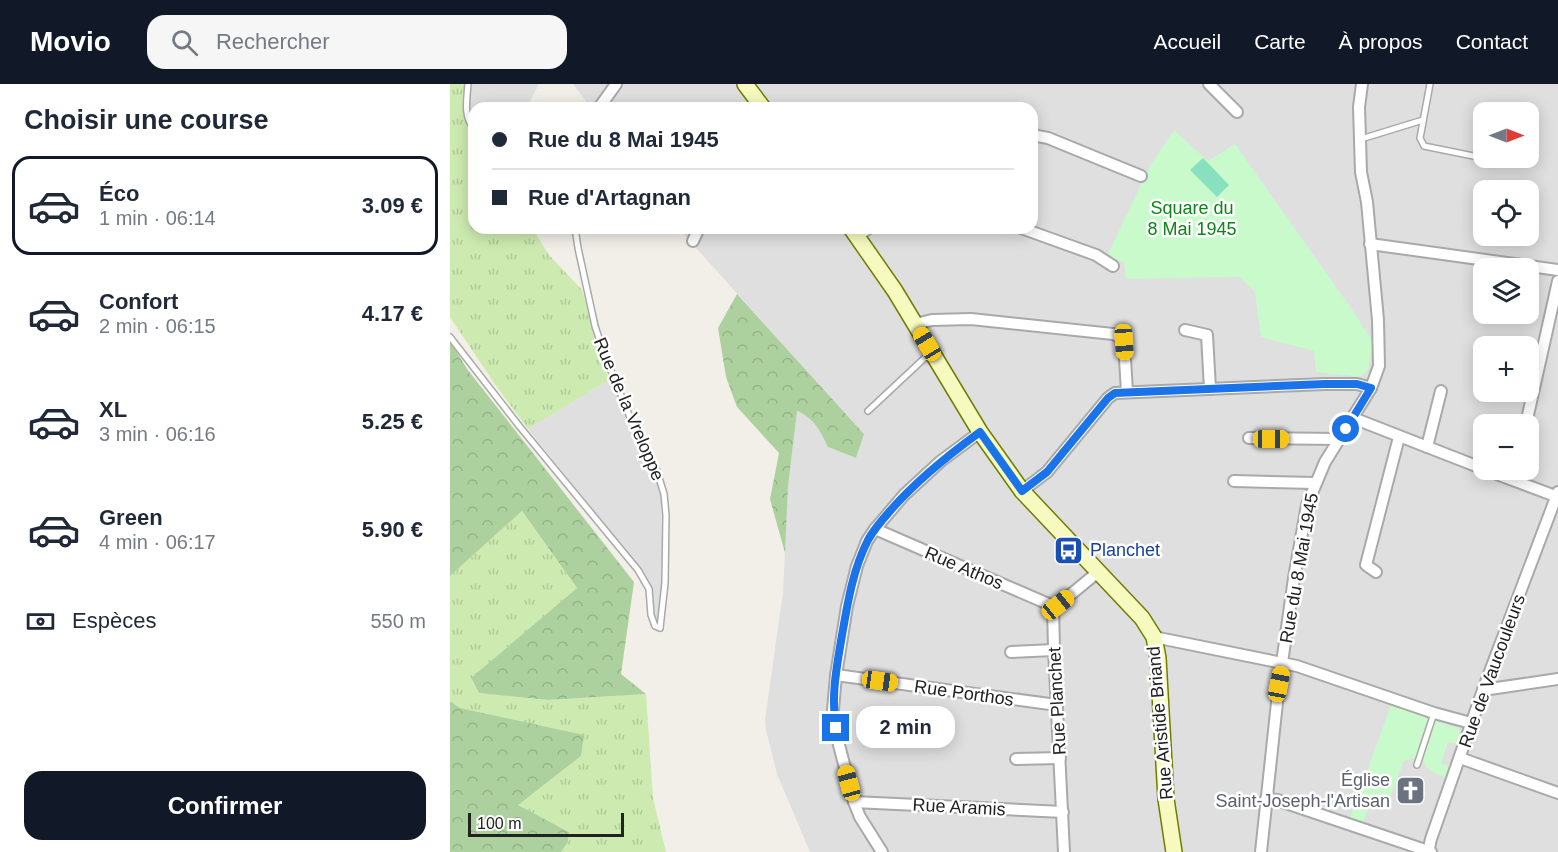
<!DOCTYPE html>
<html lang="fr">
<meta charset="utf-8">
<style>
body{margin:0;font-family:Arial,sans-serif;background:#f6f6f7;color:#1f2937;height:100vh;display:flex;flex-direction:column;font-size:22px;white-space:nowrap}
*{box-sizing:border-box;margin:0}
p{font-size:20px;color:#747a83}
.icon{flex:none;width:33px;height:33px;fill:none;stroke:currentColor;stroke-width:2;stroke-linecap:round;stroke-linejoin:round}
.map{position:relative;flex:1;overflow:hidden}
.drawer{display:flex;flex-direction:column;background:#fff;width:450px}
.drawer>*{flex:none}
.guide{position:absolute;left:18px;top:18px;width:570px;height:132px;border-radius:18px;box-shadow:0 3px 15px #0003;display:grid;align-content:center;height:132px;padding:0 24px;background:#fff}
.needle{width:39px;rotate:90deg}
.buttons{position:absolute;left:1023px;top:18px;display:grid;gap:12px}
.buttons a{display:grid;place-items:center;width:66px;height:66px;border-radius:12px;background:#fff;box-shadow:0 3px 15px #0003;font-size:30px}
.scale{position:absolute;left:18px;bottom:15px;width:156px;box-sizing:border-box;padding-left:6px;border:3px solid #222;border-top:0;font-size:16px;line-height:21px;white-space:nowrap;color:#222;-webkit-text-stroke:4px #fff;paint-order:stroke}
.end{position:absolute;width:27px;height:27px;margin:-14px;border:8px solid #1a73e8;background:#fff;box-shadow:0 0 0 3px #fff}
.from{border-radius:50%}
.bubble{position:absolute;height:42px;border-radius:18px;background:#fff;box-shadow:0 3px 15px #0003;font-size:20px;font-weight:800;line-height:42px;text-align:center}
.car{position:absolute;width:18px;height:36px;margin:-18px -9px;border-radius:8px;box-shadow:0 0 4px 2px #0007;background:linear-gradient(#f5c518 24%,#345 0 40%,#f5c518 0 76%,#345 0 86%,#f5c518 0)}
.guide b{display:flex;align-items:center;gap:21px;height:57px;font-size:22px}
.guide b+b{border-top:2px solid #e0e1e3}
.guide i{width:15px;height:15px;background:#1f2937}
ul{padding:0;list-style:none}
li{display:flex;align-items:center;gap:18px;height:99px;margin:0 12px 9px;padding:0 12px;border:3px solid transparent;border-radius:18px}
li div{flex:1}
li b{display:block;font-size:22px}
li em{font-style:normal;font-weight:800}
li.active{border-color:#111827}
li>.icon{width:54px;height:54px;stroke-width:1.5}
h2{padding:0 24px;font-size:27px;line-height:72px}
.pay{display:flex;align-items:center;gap:15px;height:66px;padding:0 24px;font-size:22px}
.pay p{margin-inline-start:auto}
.primary-button{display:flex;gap:12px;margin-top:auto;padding:12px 24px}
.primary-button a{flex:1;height:69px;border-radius:18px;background:#111827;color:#fff;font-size:24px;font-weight:800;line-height:69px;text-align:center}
header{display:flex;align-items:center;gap:36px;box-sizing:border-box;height:84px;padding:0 30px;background:#111827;color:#fff}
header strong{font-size:28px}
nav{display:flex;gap:33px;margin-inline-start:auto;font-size:21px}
.search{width:420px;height:54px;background:#f6f6f7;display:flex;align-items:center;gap:15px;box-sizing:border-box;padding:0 21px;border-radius:18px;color:#747a83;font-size:22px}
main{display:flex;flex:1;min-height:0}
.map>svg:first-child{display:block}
</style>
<header>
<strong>Movio</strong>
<div class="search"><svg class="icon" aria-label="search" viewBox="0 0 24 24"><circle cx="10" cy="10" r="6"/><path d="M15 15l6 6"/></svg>Rechercher</div>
<nav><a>Accueil</a><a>Carte</a><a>À propos</a><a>Contact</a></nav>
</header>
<main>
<section class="drawer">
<h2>Choisir une course</h2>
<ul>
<li class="active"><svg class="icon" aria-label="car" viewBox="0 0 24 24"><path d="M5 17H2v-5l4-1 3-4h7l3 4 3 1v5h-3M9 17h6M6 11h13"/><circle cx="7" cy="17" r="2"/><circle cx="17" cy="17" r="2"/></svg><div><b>Éco</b><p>1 min · 06:14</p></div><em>3.09 €</em></li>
<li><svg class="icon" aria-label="car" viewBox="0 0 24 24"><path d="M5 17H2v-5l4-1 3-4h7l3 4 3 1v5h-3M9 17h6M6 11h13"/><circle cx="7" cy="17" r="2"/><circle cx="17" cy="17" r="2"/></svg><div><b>Confort</b><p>2 min · 06:15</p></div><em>4.17 €</em></li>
<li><svg class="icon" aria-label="car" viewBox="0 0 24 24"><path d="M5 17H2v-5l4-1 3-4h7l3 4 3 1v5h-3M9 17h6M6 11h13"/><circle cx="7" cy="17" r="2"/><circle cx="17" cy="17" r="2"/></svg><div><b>XL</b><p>3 min · 06:16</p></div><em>5.25 €</em></li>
<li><svg class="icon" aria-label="car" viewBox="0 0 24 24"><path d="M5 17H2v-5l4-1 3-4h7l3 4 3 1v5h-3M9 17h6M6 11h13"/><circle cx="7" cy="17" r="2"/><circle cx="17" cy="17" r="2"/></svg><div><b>Green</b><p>4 min · 06:17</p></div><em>5.90 €</em></li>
</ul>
<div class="pay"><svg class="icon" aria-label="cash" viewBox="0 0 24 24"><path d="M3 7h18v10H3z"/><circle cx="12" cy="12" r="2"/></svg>Espèces<p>550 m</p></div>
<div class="primary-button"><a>Confirmer</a></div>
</section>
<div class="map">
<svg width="1108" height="768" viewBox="0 0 1108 768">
<defs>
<pattern id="grass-tufts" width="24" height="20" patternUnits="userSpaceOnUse" patternTransform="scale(1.5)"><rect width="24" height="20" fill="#cdebb0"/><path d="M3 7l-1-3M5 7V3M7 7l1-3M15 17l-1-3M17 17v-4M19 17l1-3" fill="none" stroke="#b0c997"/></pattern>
<pattern id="forest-crowns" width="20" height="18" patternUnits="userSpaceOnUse" patternTransform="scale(1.5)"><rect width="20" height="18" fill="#add19e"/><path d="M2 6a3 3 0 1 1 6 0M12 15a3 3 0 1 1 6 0" fill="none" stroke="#95b388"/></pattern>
</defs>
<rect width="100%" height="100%" fill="#f2efe9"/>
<g fill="#e0dfdf" fill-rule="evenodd">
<path d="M16,0H89L78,21L74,24H24V63L15,36Z"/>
<path d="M123,0H1108V768H360L327,690L316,646L315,636L333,508L338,403L347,327L360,333L370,345L378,363L406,374L414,350L228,144H582V24H141ZM1034,28H1078V74H1034ZM1034,106H1078V152H1034ZM1034,184H1078V230H1034ZM1034,262H1078V308H1034ZM1034,340H1078V386H1034Z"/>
<path d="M159,296L187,357L203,384L211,414L212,461L210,535H205L200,502L195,490L78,345Z"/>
</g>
<g fill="url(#grass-tufts)">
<path d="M0,0H16L15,36L24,63V144H82L99,171L132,206L159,296L78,345L44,299L0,233Z"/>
<path d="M72,427L127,504L21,595L29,609L98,616L196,610L203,714L216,768H111L118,758L119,748L67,721L131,672L10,624L0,617V492Z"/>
</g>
<g fill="url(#forest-crowns)">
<path d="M287,210L414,350L406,374L378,363C370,346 364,334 347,327L338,403L335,469L320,415L329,369L287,323L276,293L268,244Z"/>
<path d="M0,257L17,285L184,498L171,590L196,610L98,616L29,609L21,594L127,504L72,427L0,492Z"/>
<path d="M0,617L10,624L134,651L131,672L68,721L119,748L118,758L111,768H0Z"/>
</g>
<g fill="#c8facc">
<path d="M724,46L758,77L785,60L901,224L923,258L918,286L910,293L866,288L864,267L811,253L805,208L790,193L676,195L674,178L657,172L700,82Z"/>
<path d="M941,621L978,634L965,674L954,677L938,719L922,714L913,739L900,734Z"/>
<path d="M986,637L1008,644L1012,650L1008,660L998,658L991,679L999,682L995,693C984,689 973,686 974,672Z"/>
</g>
<path fill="#88e0be" d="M753,74L779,101L767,113L740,86Z"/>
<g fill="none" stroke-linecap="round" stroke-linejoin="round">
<defs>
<g id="lane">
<path d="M18,0C17,14 13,34 24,44"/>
<path d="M980,0L970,54L974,62L1043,76"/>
<path d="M911,55L973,36"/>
<path d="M125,144L128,164L145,242L155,272L184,343L206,384L214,410L216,431L215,499L210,544"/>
<path d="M0,253L70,343L188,486L199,505L201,531L205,542L210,544"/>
<path d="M418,327L480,269"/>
<path d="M967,681L984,629"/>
</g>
<g id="street">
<path d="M759,0L787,28"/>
<path d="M149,24L166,0"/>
<path d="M582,51L598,54L691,92"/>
<path d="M571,144L646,171L663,182"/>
<path d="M407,152L419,144"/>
<path d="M243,157L249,144"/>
<path d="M920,160L1108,186"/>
<path d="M465,240L482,236L521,235L663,250L670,253L674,258L677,308"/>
<path d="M735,246L757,251L760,305"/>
<path d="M903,334L1034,385"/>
<path d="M1076,340L1108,197"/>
<path d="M799,354L889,355"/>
<path d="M977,363L991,307"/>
<path d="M1036,386L1108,413"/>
<path d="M784,397L865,399"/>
<path d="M572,407L597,388L658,314L665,309L875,300H907L921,304"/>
<path d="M425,445L603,522"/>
<path d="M926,488L916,481L949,353"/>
<path d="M704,553L847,582L984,629L1021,639"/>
<path d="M561,568L604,566"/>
<path d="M386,591L607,621"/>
<path d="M1033,606L1108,595"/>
<path d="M1010,674L1108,709"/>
<path d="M566,675L610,674"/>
<path d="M816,715L827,716L981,768"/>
<path d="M404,718L613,728"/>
<path d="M432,768L410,733L404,718L389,661L383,626L386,591L397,522L407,482L417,457L425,445L454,411L491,377L530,348"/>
<path d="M614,768L604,566L603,522L608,521L648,488"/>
<path d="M811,768L829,600L844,494L857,421L875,378L921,304L929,282L928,236L917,118L911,88L909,23L912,0"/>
<path d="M978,768L981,755L1033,606L1108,408"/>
</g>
<g id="secondary">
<path d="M295,0L313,24"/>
<path d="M401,144L445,207L530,348L572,407L692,534L704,553L708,574L716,715L724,768"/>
</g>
</defs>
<use href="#lane" stroke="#a9a9a9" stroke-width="8"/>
<use href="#street" stroke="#a9a9a9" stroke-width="14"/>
<use href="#secondary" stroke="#707d05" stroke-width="18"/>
<use href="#lane" stroke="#fff" stroke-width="5"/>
<use href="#street" stroke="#fff" stroke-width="10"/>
<use href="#secondary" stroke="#f7fabf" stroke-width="15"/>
</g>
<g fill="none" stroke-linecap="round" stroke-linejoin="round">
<path stroke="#1a73e8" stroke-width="8" d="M386,644C381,615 386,586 391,557C397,523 402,487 418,456C424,445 432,436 440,427C466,397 497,372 530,348L572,407L597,388L658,314L665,309L875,300H907L921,304L896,345"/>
</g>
<defs>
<symbol id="bus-square" viewBox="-11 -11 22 22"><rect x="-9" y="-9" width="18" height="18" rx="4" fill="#1a4fb4" stroke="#fff"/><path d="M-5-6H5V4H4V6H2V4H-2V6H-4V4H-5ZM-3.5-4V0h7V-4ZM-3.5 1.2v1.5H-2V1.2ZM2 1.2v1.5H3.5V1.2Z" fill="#fff"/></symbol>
<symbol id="church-square" viewBox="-11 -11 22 22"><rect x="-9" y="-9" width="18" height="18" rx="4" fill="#6b7280" stroke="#fff"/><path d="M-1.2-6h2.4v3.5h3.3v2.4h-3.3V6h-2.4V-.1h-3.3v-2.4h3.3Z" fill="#fff"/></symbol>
</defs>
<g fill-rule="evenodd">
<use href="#bus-square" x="602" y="450" width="33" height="33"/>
<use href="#church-square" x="944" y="690" width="33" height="33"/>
</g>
<g text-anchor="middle" stroke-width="5" stroke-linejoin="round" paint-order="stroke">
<g font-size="18" fill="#0c8416" stroke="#fff">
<text x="742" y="130">Square du<tspan x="742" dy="21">8 Mai 1945</tspan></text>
</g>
<g font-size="18" fill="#222" stroke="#fff">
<text transform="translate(179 325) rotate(67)" y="6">Rue de la Vreloppe</text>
<text transform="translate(514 484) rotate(23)" y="6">Rue Athos</text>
<text transform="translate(849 484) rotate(-80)" y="6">Rue du 8 Mai 1945</text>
<text transform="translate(1042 587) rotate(-70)" y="6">Rue de Vaucouleurs</text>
<text transform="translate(514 609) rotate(8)" y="6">Rue Porthos</text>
<text transform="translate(607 617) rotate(-93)" y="6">Rue Planchet</text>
<text transform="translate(710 639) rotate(-95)" y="6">Rue Aristide Briand</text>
<text transform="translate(509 723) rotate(3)" y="6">Rue Aramis</text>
</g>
<g font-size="18" fill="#164399" stroke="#fff" text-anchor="start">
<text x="640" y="472">Planchet</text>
</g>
<g font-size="18" fill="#5b616d" stroke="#fff" text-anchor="end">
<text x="940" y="702">Église<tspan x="940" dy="21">Saint-Joseph-l'Artisan</tspan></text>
</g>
</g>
</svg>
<div class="buttons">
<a><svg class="needle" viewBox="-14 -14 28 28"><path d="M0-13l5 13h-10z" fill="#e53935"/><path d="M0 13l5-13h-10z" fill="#747a83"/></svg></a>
<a><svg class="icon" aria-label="locate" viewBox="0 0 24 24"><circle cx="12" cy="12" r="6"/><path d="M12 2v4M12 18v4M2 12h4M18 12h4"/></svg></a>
<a><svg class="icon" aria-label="layers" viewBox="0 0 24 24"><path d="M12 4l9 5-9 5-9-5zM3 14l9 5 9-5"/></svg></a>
<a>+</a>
<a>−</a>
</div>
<div class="scale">100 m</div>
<i class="end from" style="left:896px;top:345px"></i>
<i class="end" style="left:386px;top:644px"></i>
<div class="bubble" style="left:406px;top:622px;width:99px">2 min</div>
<i class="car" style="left:674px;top:258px;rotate:176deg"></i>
<i class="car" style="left:477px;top:260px;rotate:329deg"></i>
<i class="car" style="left:821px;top:355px;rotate:90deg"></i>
<i class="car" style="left:608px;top:521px;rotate:51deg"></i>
<i class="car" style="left:430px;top:597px;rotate:98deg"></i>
<i class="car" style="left:829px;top:600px;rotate:11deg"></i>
<i class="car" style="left:399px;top:699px;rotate:345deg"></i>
<div class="guide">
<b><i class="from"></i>Rue du 8 Mai 1945</b>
<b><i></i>Rue d'Artagnan</b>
</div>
</div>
</main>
